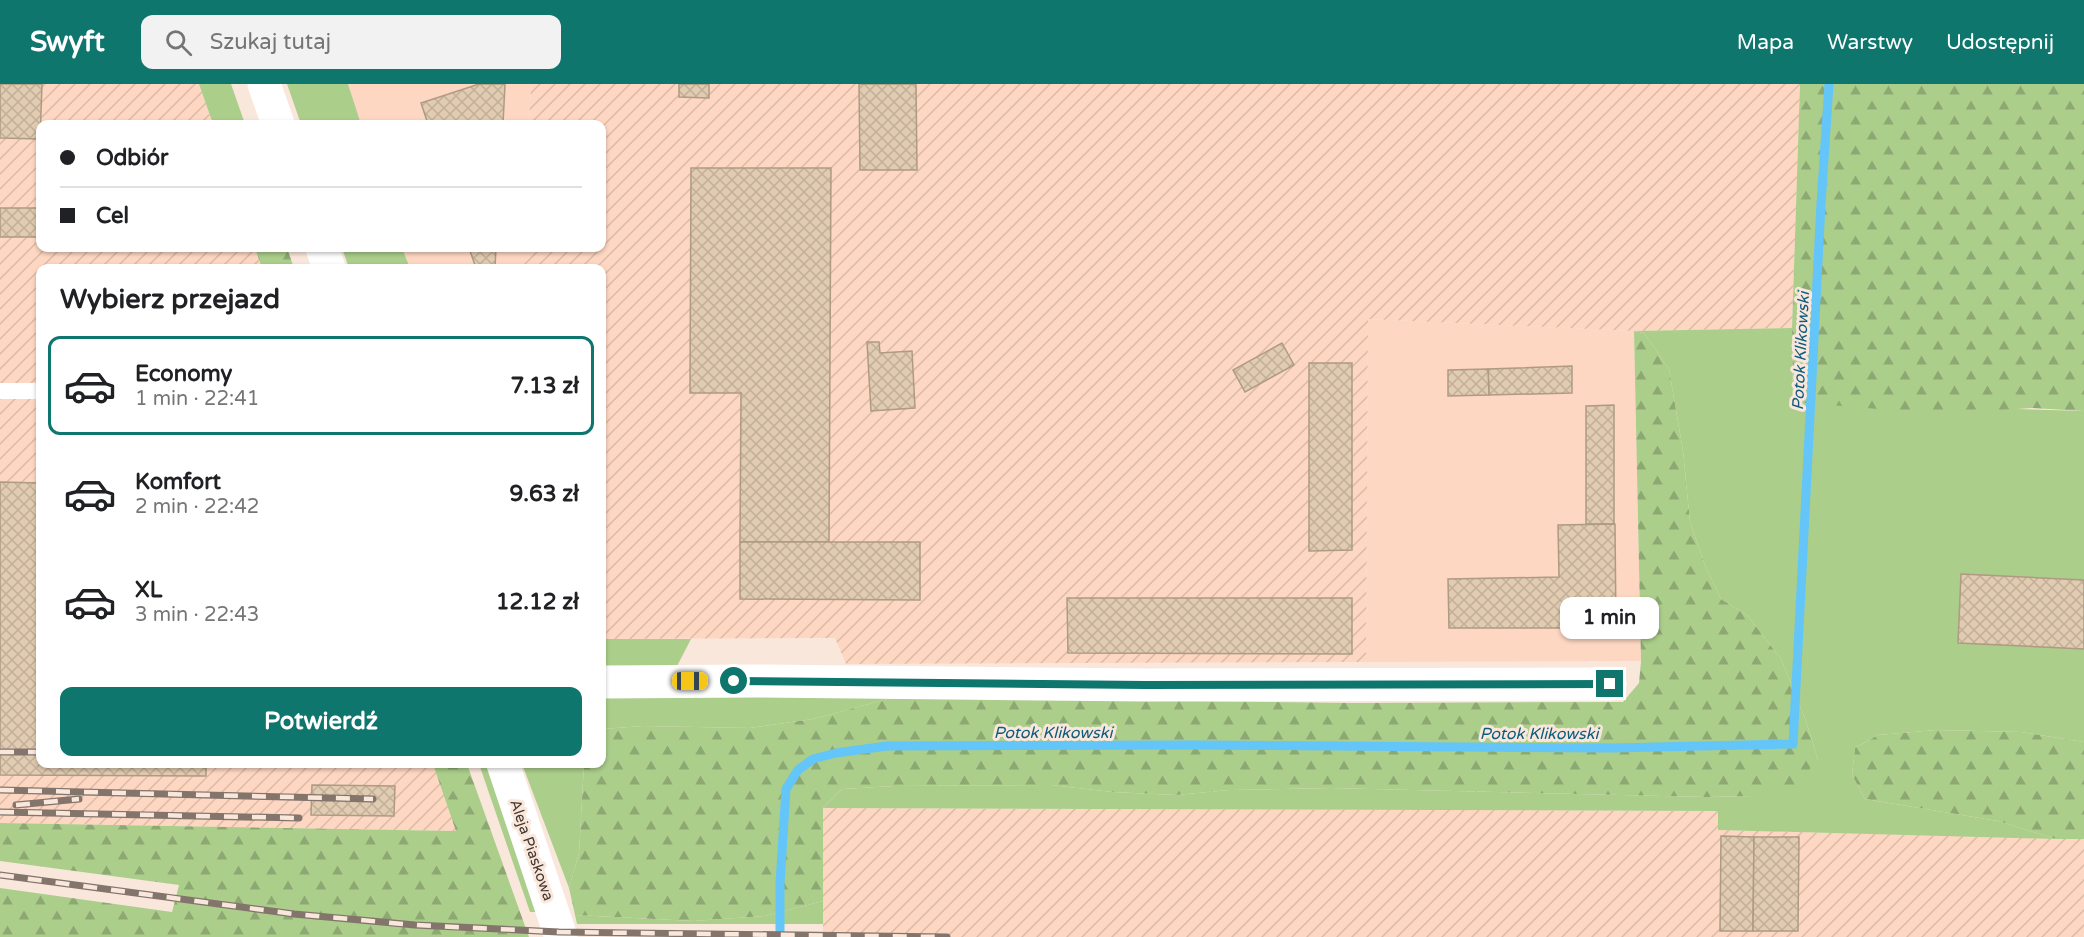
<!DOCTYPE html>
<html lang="pl">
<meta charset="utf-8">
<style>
body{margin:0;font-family:"Varela Round",sans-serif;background:#f2f2f2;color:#202124;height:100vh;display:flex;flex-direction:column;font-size:22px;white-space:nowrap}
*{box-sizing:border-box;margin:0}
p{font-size:20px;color:#757577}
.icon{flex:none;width:33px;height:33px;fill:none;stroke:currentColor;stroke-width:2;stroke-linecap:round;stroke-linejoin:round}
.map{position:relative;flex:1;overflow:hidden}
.panel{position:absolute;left:36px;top:180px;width:570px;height:504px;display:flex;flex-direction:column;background:#fff;border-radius:12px;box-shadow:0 2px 4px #0004}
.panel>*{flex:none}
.hud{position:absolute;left:36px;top:36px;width:570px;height:132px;border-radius:12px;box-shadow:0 2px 4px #0004;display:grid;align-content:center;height:132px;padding:0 24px;background:#fff}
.end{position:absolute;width:27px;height:27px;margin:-14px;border:8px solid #0f766e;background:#fff;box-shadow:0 0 0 3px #fff}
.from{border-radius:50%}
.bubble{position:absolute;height:42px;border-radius:12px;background:#fff;box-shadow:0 2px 4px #0004;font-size:20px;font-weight:700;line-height:42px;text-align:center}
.car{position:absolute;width:18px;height:36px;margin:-18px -9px;border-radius:8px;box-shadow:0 0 4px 2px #0007;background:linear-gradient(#f5c518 24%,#345 0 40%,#f5c518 0 76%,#345 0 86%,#f5c518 0)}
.hud b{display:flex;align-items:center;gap:21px;height:57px;font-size:22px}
.hud b+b{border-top:2px solid #e0e0e0}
.hud i{width:15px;height:15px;background:#202124}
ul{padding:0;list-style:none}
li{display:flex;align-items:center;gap:18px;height:99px;margin:0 12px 9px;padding:0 12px;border:3px solid transparent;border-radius:12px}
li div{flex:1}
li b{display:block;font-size:22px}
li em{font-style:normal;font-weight:700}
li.current{border-color:#0f766e}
li>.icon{width:54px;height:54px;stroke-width:1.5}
h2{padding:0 24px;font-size:27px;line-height:72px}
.action{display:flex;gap:12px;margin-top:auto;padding:12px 24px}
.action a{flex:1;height:69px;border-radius:12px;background:#0f766e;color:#fff;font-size:24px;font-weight:700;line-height:69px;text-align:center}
header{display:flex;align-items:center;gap:36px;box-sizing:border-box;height:84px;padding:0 30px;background:#0f766e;color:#fff}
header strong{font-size:28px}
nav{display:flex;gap:33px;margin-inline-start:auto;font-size:21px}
.search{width:420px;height:54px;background:#f2f2f2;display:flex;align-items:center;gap:15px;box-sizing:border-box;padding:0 21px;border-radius:12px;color:#757577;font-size:22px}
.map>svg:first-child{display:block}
</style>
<header>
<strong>Swyft</strong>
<div class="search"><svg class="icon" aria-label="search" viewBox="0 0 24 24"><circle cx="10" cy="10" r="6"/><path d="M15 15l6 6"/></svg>Szukaj tutaj</div>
<nav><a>Mapa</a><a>Warstwy</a><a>Udostępnij</a></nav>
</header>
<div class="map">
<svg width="2084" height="853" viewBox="0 0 2084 853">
<defs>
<pattern id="industrial-furrows" width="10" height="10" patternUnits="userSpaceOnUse" patternTransform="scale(1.5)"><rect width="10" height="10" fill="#fed7c2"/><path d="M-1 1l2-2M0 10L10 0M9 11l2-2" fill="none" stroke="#dbb9a7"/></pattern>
<pattern id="forest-firs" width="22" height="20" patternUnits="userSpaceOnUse" patternTransform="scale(1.5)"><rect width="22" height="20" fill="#abce8b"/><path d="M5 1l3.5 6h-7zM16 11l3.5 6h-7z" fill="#8da872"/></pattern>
<pattern id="building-cross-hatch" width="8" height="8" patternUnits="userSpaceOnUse" patternTransform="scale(1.5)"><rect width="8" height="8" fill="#e1cbb1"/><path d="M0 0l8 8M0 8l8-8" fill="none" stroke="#c2af99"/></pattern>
</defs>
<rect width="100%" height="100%" fill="#fae7dc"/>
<g fill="#fed7c2">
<path d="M348,0H531L529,40H361Z"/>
<path d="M402,164H524V184H410Z"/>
<path d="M1368,235L1634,247L1641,577L1366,578Z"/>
</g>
<g fill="url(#industrial-furrows)">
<path d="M0,0H199L213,40H40V164H255L262,184H40V680H433L457,747L0,739Z"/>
<path d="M531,0H1800L1792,244L1634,247L1368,235L1366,578L846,580L835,554L602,555V184H524V164H602V40H529Z"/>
<path d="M823,724L1719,727L1718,746L2084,755V853H823Z"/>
</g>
<g fill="#abce8b">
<path d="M199,0H231L245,40H213Z"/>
<path d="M287,0H348L361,40H301Z"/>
<path d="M342,164H402L410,184H349Z"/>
<path d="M1792,244L1793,318L2084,327V658L2021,648L1936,646L1878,651L1855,664L1852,691L1865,715L1998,737L2056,755L1718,746V727L823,724L842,705L894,702L1051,701L1112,708L1176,711L1229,706L1331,704L1706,713L1754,712L1818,676L1806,637L1781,575L1748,532L1721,515L1705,481L1690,438L1683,367L1669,285L1644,249L1634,247Z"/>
<path d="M602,555H691L676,584L602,583Z"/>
<path d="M602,610L891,614L813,635L750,644L643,642L602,645Z"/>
<path d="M479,680H486L537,828H530Z"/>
<path d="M522,680H584L579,769L569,804Z"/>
<path d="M823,817V840H577L575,831L694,837L765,832Z"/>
</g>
<g fill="url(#forest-firs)">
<path d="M1800,0H2084V327L2032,324L1940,330L1793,318L1792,244Z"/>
<path d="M255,164H287L294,184H262Z"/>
<path d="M1634,247L1644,249L1669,285L1683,367L1690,438L1705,481L1721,515L1748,532L1781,575L1806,637L1818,676L1795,701L1754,712L1706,713L1331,704L1229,706L1176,711L1112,708L1051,701L894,702L842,705L823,724V817L765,832L694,837L575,831L569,804L579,769L584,680H602V645L643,642L750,644L813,635L891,614L1355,619L1623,618L1639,599L1641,577Z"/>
<path d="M1936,646L2021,648L2084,658V755H2056L1998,737L1865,715L1852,691L1855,664L1878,651Z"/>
<path d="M433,680H467L529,853H0V804L172,828L179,801L0,777V739L456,747Z"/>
</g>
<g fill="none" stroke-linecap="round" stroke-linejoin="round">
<path stroke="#63c5f8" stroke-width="9" d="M780,853V799L786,705L798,686L813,675L836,669L887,662L1189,661L1612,664L1793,660L1821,120L1829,0"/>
</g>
<g fill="url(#building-cross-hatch)" stroke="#af9a82" stroke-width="1.5">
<path d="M0,0H42L40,55L0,54Z"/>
<path d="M479,0H505L503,40H428L421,19Z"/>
<path d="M679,0H709V14L679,13Z"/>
<path d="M859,0H916L917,86H860Z"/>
<path d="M691,84H831L829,458H740L741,309H690Z"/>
<rect x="0" y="124" width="40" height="29"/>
<path d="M469,164H496L495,184H476Z"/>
<path d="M867,258H879L880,269L912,267L915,324L871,327Z"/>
<path d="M1282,259L1294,281L1245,308L1233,286Z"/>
<path d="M1309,279H1352V466L1309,467Z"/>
<path d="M1572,282V309L1489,311L1488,285Z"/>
<path d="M1488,285L1489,311L1448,312V286Z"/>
<path d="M1614,321V440H1586V322Z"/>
<path d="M0,398L40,399V680H206V692L0,691Z"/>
<path d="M1615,440L1616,544H1449L1448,495L1559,493L1558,441Z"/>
<path d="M740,458H920V516L740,515Z"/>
<path d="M1961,490L2084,496V565L1958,559Z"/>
<path d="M1067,514H1352V570L1068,569Z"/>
<path d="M312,701L395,702L394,732L311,731Z"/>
<path d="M1721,752L1754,753L1753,847H1720Z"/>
<path d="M1754,753H1799L1798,847H1753Z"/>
</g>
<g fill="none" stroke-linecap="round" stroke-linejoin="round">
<path stroke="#fff" stroke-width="16" d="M0,307H40"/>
<path stroke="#fff" stroke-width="33" d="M602,598L756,597L1146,601L1610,600"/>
<g stroke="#fff" stroke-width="33">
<path d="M264,0L278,40"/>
<path d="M322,164L329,184"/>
<path d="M503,680L561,853"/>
</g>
<defs>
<g id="rail">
<path d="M0,668H40"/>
<path d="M0,706L373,715"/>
<path d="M16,721L79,715"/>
<path d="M0,728L299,734"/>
<path d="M0,791L294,830L415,841L559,848L947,853"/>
</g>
</defs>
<use href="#rail" stroke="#83746c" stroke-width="7"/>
<use href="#rail" stroke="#fae7dc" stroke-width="4.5" stroke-dasharray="14" stroke-linecap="butt"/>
</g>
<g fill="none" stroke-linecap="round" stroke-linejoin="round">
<path stroke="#0f766e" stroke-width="8" d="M734,597L1146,601L1610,600"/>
</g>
<g text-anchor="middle" stroke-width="6" stroke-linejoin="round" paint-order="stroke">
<g font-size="15" fill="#443730" stroke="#fae7dc">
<text transform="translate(532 766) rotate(71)" y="5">Aleja Piaskowa</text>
</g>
<g font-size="16" font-style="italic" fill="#0d5c7e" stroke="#fae7dc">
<text transform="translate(1800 267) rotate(-87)" y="6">Potok Klikowski</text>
<text x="1053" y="654">Potok Klikowski</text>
<text x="1539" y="655">Potok Klikowski</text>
</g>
</g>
</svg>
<i class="end from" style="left:734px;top:597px"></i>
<i class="end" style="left:1610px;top:600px"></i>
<div class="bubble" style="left:1560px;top:513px;width:99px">1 min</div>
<i class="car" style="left:690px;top:597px;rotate:90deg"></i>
<div class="hud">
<b><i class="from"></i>Odbiór</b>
<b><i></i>Cel</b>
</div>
<section class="panel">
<h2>Wybierz przejazd</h2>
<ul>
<li class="current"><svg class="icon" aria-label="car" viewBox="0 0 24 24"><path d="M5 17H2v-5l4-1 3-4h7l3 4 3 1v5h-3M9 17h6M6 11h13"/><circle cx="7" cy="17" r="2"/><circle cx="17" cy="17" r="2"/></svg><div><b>Economy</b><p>1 min · 22:41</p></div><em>7.13 zł</em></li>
<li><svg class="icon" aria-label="car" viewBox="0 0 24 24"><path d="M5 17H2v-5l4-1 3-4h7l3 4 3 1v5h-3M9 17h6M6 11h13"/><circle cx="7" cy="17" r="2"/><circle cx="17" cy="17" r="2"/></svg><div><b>Komfort</b><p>2 min · 22:42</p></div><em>9.63 zł</em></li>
<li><svg class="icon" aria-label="car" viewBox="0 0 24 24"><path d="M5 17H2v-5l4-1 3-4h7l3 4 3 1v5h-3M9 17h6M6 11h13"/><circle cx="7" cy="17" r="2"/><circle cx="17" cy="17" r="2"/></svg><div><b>XL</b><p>3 min · 22:43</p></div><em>12.12 zł</em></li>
</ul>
<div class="action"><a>Potwierdź</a></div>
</section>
</div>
